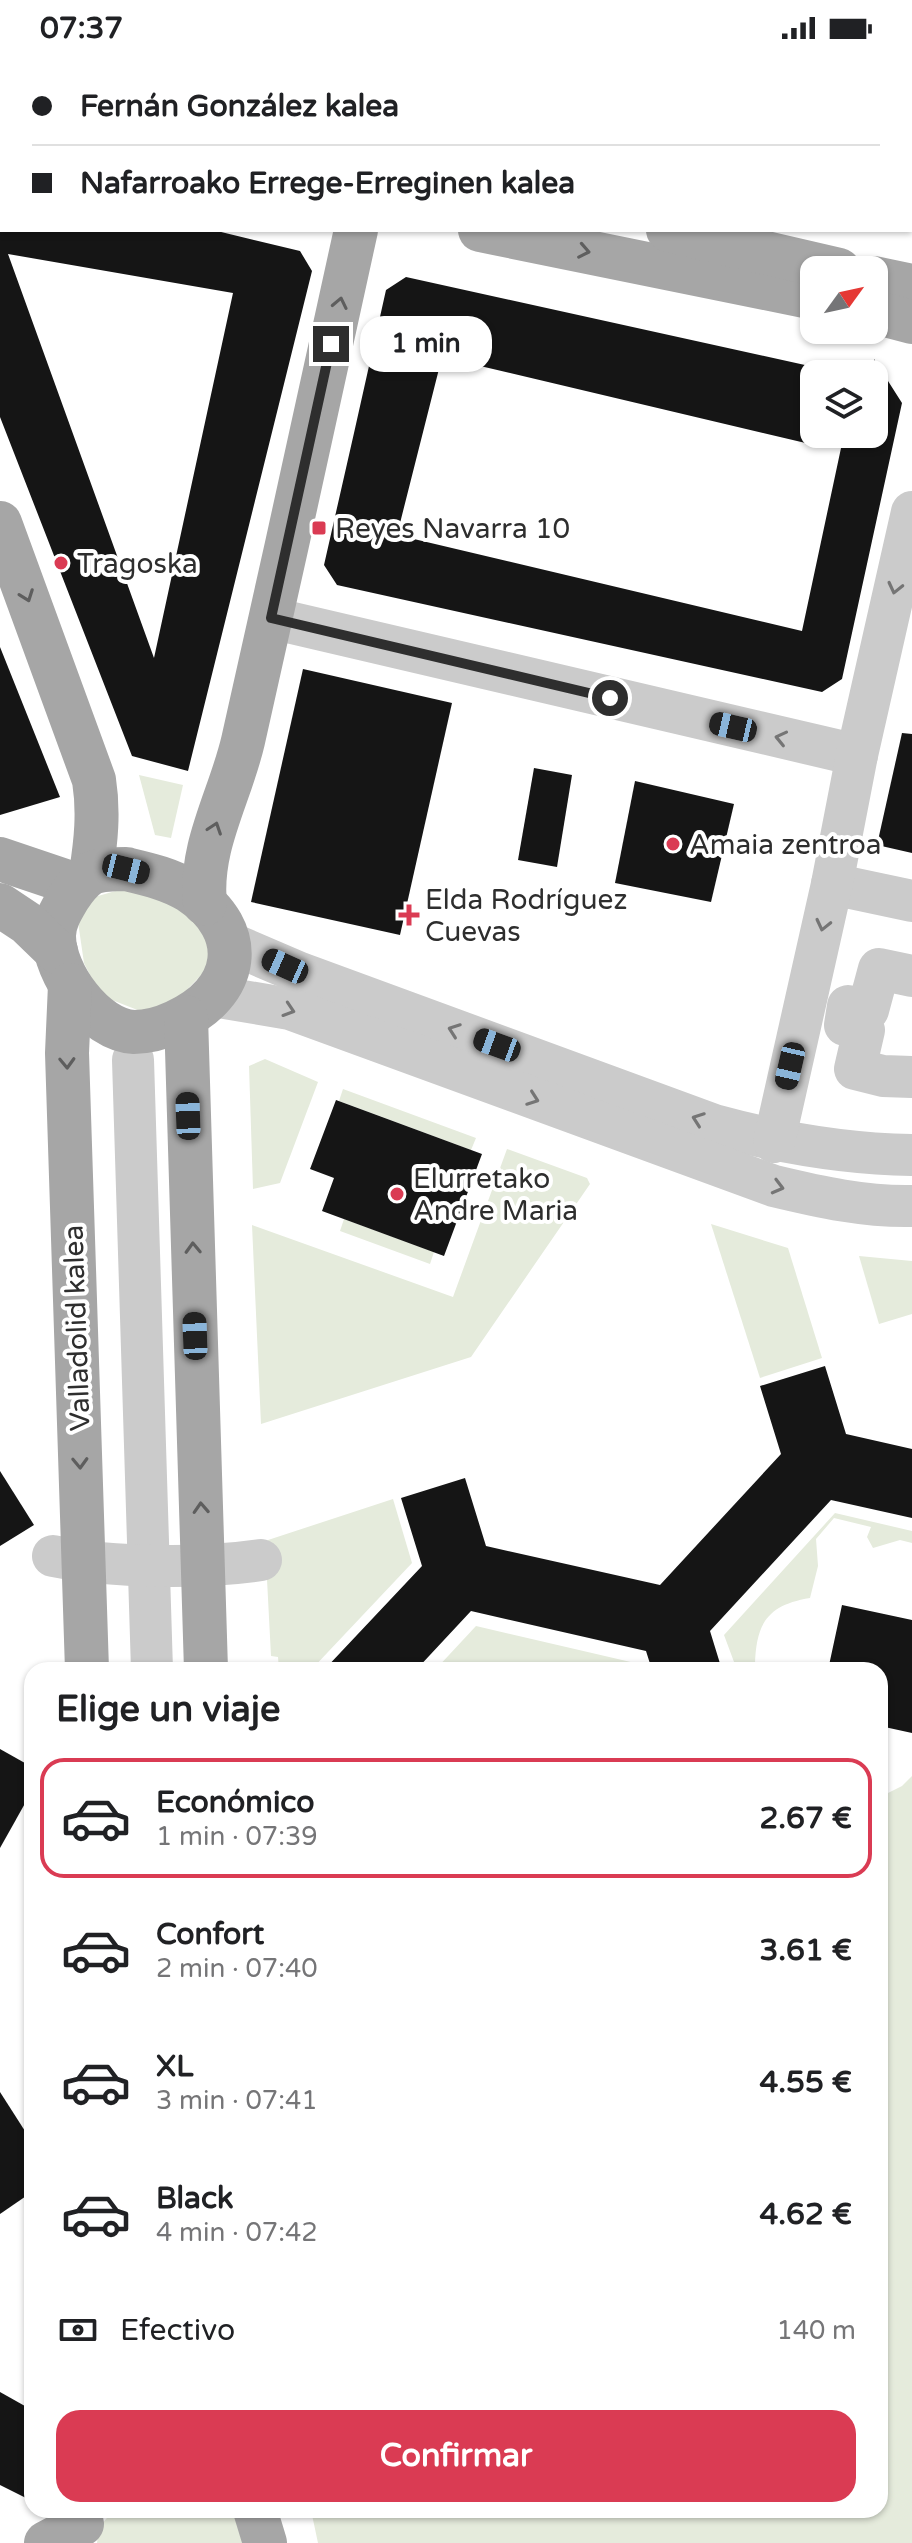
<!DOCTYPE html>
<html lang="es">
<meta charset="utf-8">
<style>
body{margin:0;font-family:"Varela Round",sans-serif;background:#f6f6f6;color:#202124;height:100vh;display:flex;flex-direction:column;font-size:30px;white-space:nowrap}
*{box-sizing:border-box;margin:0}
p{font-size:26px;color:#757577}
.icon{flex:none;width:44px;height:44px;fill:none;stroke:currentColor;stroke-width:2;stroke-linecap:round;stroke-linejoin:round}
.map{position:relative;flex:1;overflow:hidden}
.details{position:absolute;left:24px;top:1606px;width:864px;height:856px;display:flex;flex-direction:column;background:#fff;border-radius:24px;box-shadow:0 2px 6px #0004}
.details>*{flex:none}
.top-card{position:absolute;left:0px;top:0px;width:912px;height:176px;box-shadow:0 2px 6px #0004;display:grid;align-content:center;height:176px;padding:0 32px;background:#fff}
.needle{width:52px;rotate:57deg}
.tools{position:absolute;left:800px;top:200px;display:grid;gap:16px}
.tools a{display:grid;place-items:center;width:88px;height:88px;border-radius:16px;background:#fff;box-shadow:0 2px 6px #0004;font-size:40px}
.end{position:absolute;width:36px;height:36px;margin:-18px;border:10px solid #2e2e2e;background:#fff;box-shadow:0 0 0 4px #fff}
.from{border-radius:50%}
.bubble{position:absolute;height:56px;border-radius:24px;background:#fff;box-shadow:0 2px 6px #0004;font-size:26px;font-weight:800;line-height:56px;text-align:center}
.car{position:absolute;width:24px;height:48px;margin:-24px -12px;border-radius:10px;box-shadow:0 0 6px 2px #0007;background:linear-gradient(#222 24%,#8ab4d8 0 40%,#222 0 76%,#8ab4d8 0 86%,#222 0)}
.top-card b{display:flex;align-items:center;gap:28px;height:76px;font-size:30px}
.top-card b+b{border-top:2px solid #e0e0e0}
.top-card i{width:20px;height:20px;background:#202124}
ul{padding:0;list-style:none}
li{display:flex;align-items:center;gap:24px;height:120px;margin:0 16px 12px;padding:0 16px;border:4px solid transparent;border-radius:24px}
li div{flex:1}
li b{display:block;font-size:30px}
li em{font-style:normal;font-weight:800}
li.selected{border-color:#da3b53}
li>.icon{width:72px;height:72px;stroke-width:1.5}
h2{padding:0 32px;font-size:36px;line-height:96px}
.pay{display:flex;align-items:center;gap:20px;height:88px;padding:0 32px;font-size:30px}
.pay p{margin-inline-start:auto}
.action{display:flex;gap:16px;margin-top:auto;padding:16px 32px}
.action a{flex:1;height:92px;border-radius:24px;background:#da3b53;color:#fff;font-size:32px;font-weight:800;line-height:92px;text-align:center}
.status{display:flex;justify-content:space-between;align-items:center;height:56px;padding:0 40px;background:#fff;direction:ltr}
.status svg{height:22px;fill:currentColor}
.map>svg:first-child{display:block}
</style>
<div class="status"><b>07:37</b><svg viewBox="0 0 49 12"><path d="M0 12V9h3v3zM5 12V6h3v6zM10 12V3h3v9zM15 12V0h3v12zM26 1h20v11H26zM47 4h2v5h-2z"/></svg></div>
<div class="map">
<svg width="912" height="2487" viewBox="0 0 912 2487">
<rect width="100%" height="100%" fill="#fff"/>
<g fill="#e5ebdc">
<path d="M139,719L183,729L171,782L155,779Z"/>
<path d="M119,834C171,839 175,845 210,882L208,912L173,948L140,955L107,942L95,929L84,907L78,866L91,842Z"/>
<path d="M265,1003L318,1026L280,1127L253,1133L249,1010Z"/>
<path d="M343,1033L476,1082L471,1094L339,1045Z"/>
<path d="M507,1093L587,1122L590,1128L471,1301L261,1368L252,1169L453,1241Z"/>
<path d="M344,1163L434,1196L430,1208L340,1175Z"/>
<path d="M711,1168L788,1192L822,1302L760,1322Z"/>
<path d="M859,1200L912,1205V1258L879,1268Z"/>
<path d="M393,1443L412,1507L311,1614H279L278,1601L271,1600L265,1485Z"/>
<path d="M835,1457L912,1475V1487L900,1484L873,1492L867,1481L871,1471L834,1462L816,1483L818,1510L810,1542C767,1549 756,1568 755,1609L757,1614H737L724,1579Z"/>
<path d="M476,1570L635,1607L637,1614H435Z"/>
<path d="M912,1720V2487H318L311,2454H880V1741L902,1730Z"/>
<path d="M114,2454H235L249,2487H97L99,2471Z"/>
</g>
<g fill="#151515" fill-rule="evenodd">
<path d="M0,174H213L300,195L312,215L188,715L132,700L0,361ZM8,198L233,237L154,602Z"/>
<path d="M406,221L814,311V389L442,301L397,479L802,575L844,378H874V303L902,347L842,623L822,636L337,529L324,509L354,377L386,234Z"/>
<path d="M0,591L60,741L0,759Z"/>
<path d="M303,613L452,647L400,879L251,846Z"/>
<path d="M902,677L912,678V797L877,789Z"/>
<path d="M534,712L572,719L557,811L518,804Z"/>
<path d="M635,725L734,748L711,846L615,827Z"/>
<path d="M336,1044L482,1098L444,1200L322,1155L334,1122L310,1113Z"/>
<path d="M825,1310L846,1378L912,1393V1462L831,1444L710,1575L722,1614H652L646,1595L471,1555L416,1614H324L422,1510L401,1442L465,1422L486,1490L660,1529L781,1398L760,1330Z"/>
<path d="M0,1415L34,1469L0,1490Z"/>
<path d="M842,1549L912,1564V1677L880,1670V1614H828Z"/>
<path d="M0,1693L32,1711V1735L0,1792Z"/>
<path d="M0,2036L32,2086V2136L0,2158Z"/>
<path d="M0,2336L32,2354V2445L0,2429Z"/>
</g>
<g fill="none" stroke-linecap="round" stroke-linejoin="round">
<g stroke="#cbcbcb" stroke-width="42">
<path d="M391,2L392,0"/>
<path d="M787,2V0"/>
<path d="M857,2L860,0"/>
<path d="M271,562L857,699"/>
<path d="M832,828L912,845"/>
<path d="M230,887L300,917L714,1069C780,1087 843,1098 912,1099"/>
<path d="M912,920L879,913L868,954L848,950L845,969L864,974L855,1013L883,1020L912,1021"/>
<path d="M213,940L290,953L774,1130C820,1141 865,1151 912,1150"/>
<path d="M133,1004L152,1614"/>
<path d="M774,1086L832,828L857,699L912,456"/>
<path d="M53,1500C114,1512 200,1513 261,1504"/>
</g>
<g stroke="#a6a6a6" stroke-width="44">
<path d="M0,26H2"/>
<path d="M0,64H2"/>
<path d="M480,174L814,242"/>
<path d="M668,174L839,214"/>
<path d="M874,222L912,230"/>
<path d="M874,256L912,266"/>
<path d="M0,467L94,724C99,756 96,785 91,817"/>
<path d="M0,803L77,829"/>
<path d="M126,813C147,818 170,823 189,835C250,875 240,937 175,966C162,972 148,976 134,976C94,974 54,917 54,880C54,865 62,853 69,841C75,832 81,824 90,818C100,813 114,813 126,813Z"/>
<path d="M205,848C199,790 230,741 243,685C282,515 318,344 356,174"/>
<path d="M0,849L27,867L56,895"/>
<path d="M70,929L67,997L87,1614"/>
<path d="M186,961L206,1614"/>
<path d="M255,2454L265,2487"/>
<path d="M46,2487L82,2468"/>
</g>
</g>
<defs><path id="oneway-chevron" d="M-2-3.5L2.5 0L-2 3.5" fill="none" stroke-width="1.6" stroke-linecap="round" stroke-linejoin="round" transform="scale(2)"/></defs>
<g stroke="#5e5e5e">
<use href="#oneway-chevron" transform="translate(584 195) rotate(11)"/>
<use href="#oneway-chevron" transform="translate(340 247) rotate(-78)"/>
<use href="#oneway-chevron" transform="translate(27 540) rotate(70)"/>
<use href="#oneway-chevron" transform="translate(215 772) rotate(-71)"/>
<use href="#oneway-chevron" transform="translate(67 1007) rotate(88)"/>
<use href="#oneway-chevron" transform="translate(193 1192) rotate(-92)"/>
<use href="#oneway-chevron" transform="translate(80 1407) rotate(88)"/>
<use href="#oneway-chevron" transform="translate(201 1452) rotate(-93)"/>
</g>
<g stroke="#757575">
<use href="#oneway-chevron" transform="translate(895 532) rotate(103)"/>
<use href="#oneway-chevron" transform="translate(781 682) rotate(-167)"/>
<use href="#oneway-chevron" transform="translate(823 869) rotate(103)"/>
<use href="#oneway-chevron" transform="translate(289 954) rotate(18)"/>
<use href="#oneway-chevron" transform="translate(454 974) rotate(-160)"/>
<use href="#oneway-chevron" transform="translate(533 1043) rotate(20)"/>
<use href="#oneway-chevron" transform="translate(698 1063) rotate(-160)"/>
<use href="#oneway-chevron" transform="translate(778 1131) rotate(15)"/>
</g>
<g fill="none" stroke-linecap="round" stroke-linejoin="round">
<path stroke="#2e2e2e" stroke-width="10" d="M331,288L271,562L610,642"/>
</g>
<g fill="#da3b53" stroke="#fff" stroke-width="3">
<rect x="311" y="464" width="16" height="16" rx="4"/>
<circle cx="61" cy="507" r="8"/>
<circle cx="673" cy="788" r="8"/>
<path d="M405 847h8v8h8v8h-8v8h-8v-8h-8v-8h8z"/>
<circle cx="397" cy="1138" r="8"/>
</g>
<g text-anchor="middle" stroke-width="8" stroke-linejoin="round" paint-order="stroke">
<g font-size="28" fill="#2e2e2e" stroke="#fff" text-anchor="start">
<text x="335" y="482">Reyes Navarra 10</text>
<text x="77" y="517">Tragoska</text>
<text x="689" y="798">Amaia zentroa</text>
<text x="425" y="853">Elda Rodríguez<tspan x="425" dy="32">Cuevas</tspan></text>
<text x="413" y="1132">Elurretako<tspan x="413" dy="32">Andre Maria</tspan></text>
</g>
<g font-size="28" fill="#2e2e2e" stroke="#fff">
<text transform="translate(76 1272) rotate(-92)" y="10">Valladolid kalea</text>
</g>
</g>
</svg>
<div class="tools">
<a><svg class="needle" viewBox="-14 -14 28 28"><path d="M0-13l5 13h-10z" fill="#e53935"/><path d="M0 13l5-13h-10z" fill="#757577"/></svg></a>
<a><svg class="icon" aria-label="layers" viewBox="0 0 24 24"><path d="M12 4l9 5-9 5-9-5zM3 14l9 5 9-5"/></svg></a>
</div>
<i class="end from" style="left:610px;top:642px"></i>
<i class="end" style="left:331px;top:288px"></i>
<div class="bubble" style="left:360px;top:260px;width:132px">1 min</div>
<i class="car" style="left:733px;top:671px;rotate:283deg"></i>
<i class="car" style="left:126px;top:813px;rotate:104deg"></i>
<i class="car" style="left:285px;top:910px;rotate:294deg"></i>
<i class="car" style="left:497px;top:989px;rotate:290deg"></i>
<i class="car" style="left:790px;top:1010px;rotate:193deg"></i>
<i class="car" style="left:188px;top:1060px;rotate:358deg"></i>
<i class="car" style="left:195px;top:1280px;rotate:358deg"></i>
<div class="top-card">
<b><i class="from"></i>Fernán González kalea</b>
<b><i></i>Nafarroako Errege-Erreginen kalea</b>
</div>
<section class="details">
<h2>Elige un viaje</h2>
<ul>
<li class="selected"><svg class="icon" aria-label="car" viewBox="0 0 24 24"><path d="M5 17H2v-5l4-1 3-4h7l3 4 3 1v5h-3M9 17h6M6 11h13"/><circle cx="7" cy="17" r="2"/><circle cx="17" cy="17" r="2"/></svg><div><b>Económico</b><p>1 min · 07:39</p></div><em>2.67 €</em></li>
<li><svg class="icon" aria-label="car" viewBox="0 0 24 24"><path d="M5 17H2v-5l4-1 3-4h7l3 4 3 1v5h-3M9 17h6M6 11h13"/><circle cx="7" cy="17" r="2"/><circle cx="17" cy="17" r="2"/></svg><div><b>Confort</b><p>2 min · 07:40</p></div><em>3.61 €</em></li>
<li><svg class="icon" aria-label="car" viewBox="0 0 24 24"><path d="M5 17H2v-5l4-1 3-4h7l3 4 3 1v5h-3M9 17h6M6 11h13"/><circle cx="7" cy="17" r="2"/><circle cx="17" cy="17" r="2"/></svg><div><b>XL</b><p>3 min · 07:41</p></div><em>4.55 €</em></li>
<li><svg class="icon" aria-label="car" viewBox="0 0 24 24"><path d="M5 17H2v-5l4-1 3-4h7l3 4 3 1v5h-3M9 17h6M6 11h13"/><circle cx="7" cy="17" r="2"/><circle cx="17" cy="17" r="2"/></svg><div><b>Black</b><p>4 min · 07:42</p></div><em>4.62 €</em></li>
</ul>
<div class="pay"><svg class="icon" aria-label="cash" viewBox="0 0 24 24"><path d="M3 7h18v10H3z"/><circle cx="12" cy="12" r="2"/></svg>Efectivo<p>140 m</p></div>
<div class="action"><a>Confirmar</a></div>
</section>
</div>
